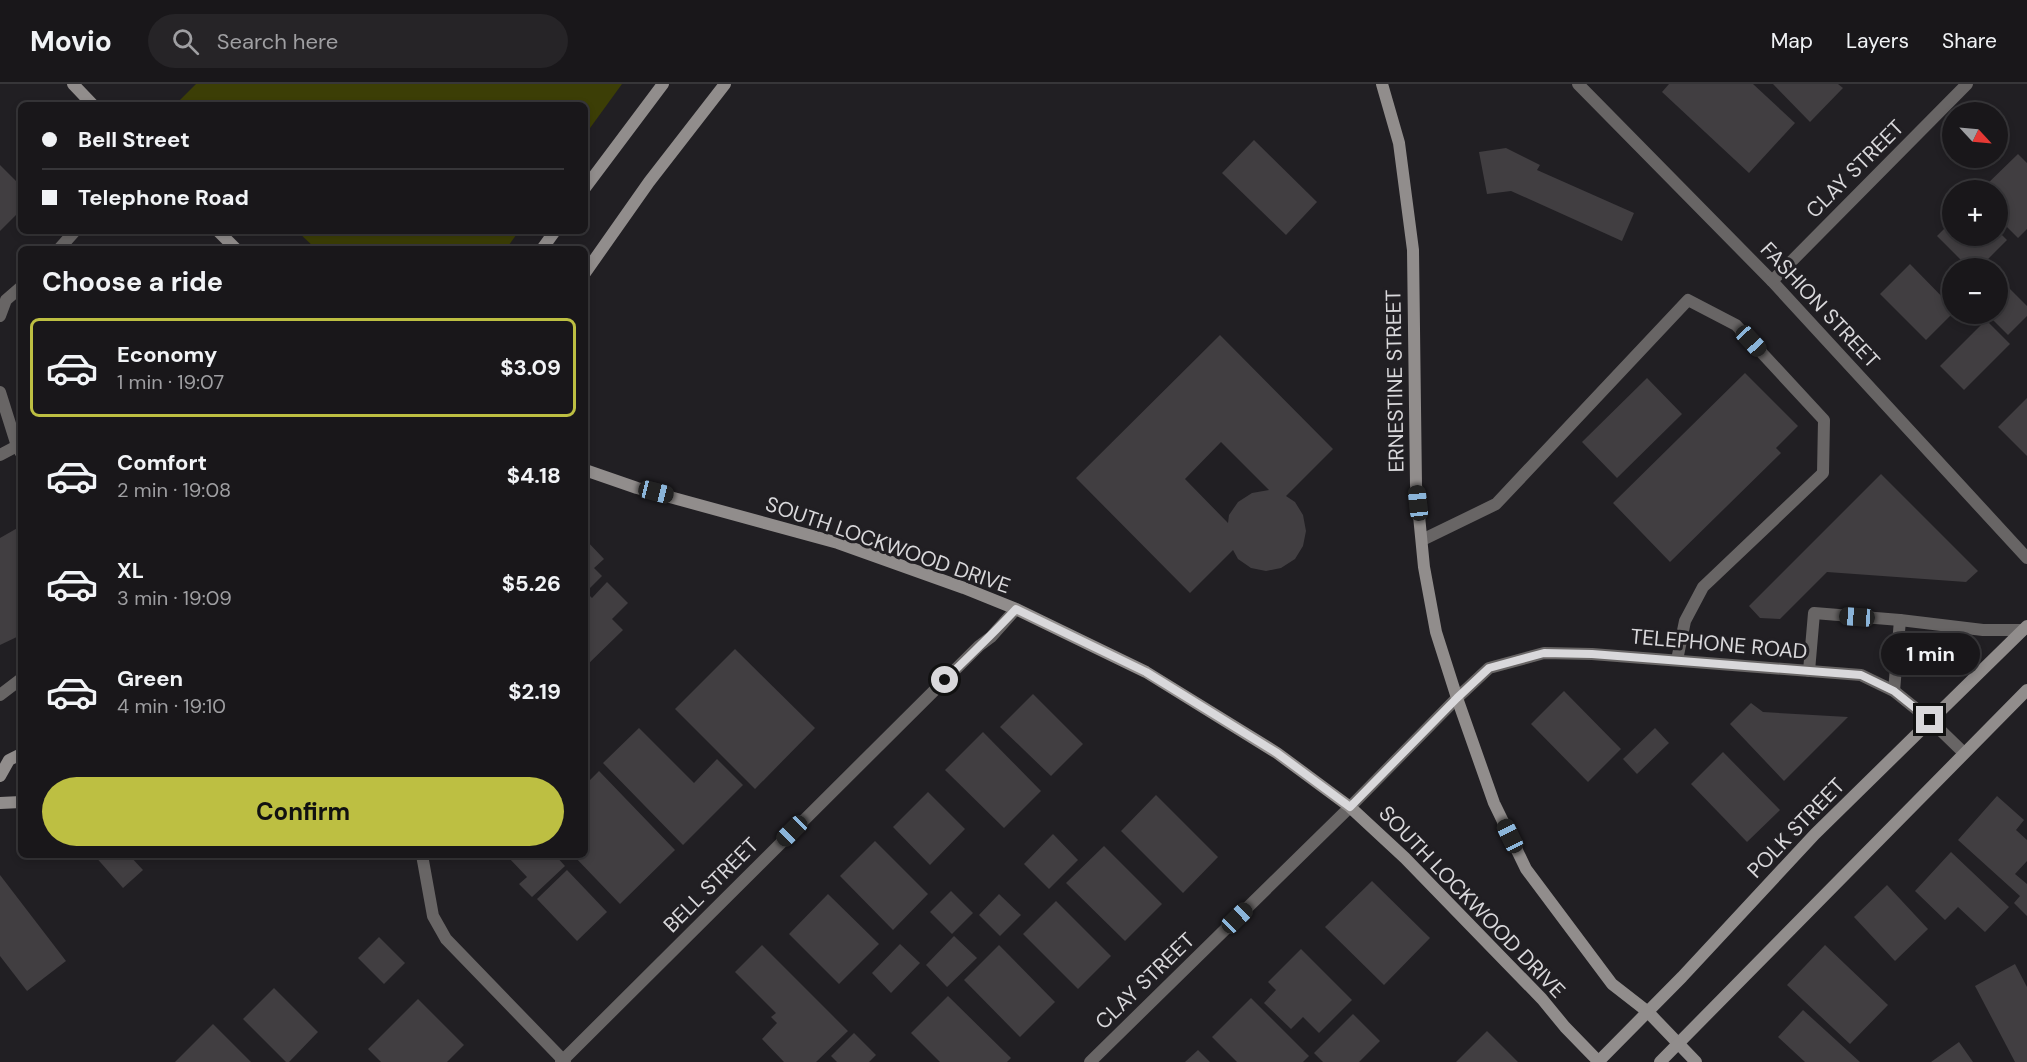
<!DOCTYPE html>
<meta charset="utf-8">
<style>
body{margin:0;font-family:"DM Sans",sans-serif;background:#262427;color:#f1f3f6;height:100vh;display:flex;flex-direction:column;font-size:22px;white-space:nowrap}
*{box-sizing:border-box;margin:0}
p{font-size:20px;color:#9f9fa2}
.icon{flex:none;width:33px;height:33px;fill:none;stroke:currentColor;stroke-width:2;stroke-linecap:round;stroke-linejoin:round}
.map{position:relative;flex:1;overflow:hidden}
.details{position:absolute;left:18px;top:162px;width:570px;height:612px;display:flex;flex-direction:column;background:#19171a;border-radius:9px;box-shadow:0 3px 9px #0003,0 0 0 2px #373639}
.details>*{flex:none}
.hud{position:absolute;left:18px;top:18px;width:570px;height:132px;border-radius:9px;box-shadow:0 3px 9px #0003,0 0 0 2px #373639;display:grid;align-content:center;height:132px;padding:0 24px;background:#19171a}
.needle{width:39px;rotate:116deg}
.fabs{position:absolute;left:1942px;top:18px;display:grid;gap:12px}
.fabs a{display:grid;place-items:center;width:66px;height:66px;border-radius:50%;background:#19171a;box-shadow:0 3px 9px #0003,0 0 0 2px #373639;font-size:30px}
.end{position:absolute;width:27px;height:27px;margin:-14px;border:8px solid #d9d8db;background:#111;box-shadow:0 0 0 3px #111}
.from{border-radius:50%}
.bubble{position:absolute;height:42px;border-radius:21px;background:#19171a;box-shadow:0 3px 9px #0003,0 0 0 2px #373639;font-size:20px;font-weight:700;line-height:42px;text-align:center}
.car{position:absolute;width:18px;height:36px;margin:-18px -9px;border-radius:8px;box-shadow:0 0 4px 2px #0007;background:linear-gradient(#222 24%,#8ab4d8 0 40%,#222 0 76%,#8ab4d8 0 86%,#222 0)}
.hud b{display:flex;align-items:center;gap:21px;height:57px;font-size:22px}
.hud b+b{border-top:2px solid #373639}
.hud i{width:15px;height:15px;background:#f1f3f6}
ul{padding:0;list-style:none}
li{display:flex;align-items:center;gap:18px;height:99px;margin:0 12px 9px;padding:0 12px;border:3px solid transparent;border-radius:9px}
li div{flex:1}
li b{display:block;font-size:22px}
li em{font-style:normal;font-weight:700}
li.active{border-color:#bdbf42}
li>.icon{width:54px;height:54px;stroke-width:1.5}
h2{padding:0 24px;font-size:27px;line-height:72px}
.action{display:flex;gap:12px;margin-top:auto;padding:12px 24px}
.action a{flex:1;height:69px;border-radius:36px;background:#bdbf42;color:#111;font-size:24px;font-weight:700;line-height:69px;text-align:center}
header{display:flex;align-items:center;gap:36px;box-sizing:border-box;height:84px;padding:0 30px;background:#19171a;border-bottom:2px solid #373639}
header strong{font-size:28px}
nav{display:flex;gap:33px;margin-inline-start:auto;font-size:21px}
.search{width:420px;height:54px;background:#262427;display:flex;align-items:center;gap:15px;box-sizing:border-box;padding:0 21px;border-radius:33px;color:#9f9fa2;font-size:22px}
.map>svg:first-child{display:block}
</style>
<header>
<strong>Movio</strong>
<div class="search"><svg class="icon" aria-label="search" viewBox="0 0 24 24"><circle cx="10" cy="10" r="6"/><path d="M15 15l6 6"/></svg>Search here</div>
<nav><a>Map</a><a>Layers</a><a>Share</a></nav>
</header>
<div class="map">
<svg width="2027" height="978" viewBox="0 0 2027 978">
<rect width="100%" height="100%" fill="#211f23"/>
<g fill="#3c3e06">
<path d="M196,0H622L585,51V21H175Z"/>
<path d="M297,147H519L506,165H316Z"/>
</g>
<g fill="#413e41" fill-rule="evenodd">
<path d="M1669,0H1753L1795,39L1749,89L1662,8Z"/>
<path d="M1773,0H1838L1843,4L1810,38Z"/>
<path d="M1254,56L1317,118L1286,151L1222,89Z"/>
<path d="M1506,64L1540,81L1537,86L1634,129L1622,157L1511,107L1487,110L1479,68Z"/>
<path d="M2018,70L2027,79V145L2018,154L1998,134V106H1981Z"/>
<path d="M0,81L21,102V126L0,147Z"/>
<path d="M1953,136V152H1998V147L2007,156L1979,184H1969L1937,152Z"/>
<path d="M1910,180L1953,224V229L1926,256L1880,210Z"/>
<path d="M2008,203L2027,222V232L2008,251L1987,230H1998V213Z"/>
<path d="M1986,236L2010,260L1964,306L1940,282Z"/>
<path d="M1220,251L1333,365L1286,412L1295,418L1303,431L1306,447L1303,462L1295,475L1281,484L1266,487L1251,484L1238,475L1233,466L1190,509L1076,394ZM1221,358L1269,406L1252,409L1238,418L1229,431L1228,439L1185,395Z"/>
<path d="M1745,289L1798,342L1776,364L1781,369L1670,478L1613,419Z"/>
<path d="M1647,294L1682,330L1617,394L1582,358Z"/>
<path d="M2027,314V372L1998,343Z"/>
<path d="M1881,390L1978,487L1966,498L1827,488L1780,535L1760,534L1749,522Z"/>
<path d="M21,442V551L0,561V454Z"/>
<path d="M585,455L604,475L594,484L602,492L586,508L592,514L607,498L628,519L612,535L623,546L585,583Z"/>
<path d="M735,565L815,644L755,705L675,625Z"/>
<path d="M1564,607L1621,665L1588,698L1531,640Z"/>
<path d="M1033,610L1083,660L1051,692L1000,643Z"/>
<path d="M1751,619L1763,628L1848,633L1784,697L1730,640Z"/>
<path d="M639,644L694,699L717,675L743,701L683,761L603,679Z"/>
<path d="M1655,644L1669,659L1637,690L1623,675Z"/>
<path d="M983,648L1041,707L1004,744L945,686Z"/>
<path d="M1723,668L1780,726L1747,758L1691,700Z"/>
<path d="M599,687L675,766L620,820L573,771H585V701Z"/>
<path d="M928,708L965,745L930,781L893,743Z"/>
<path d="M1156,711L1218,773L1183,809L1121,747Z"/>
<path d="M1997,712L2024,736L2016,746L2027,756V777L2015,790L2027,800V832L2014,819L2020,812L1958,756Z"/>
<path d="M1053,750L1078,776L1049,805L1024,780Z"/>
<path d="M875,757L928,810L893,846L840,792Z"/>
<path d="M1104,762L1162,820L1125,857L1066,799Z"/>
<path d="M1951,768L2009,823L1985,848L1958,823L1945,836L1915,807Z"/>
<path d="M94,771H129L143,786L123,804Z"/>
<path d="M506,771H555L565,782L532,813L519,800L527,793Z"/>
<path d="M567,786L607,828L577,857L537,815Z"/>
<path d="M0,791L66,877L27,907L0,872Z"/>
<path d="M1372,797L1430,854L1384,901L1325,843Z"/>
<path d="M1887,801L1928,845L1895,877L1854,833Z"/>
<path d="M951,807L973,829L952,850L930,828Z"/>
<path d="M828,810L879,860L839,900L789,850Z"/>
<path d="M999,810L1021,831L1000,852L979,831Z"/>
<path d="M1056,817L1111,872L1078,905L1023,850Z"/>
<path d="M954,852L977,874L947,903L926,881Z"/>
<path d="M379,853L405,879L384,900L358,874Z"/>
<path d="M900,860L920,879L891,909L872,889Z"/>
<path d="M762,861L848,947L816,978H784L762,955L777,939L771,933L776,929L735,888Z"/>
<path d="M999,861L1055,918L1020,953L964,896Z"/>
<path d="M1825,861L1888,921L1850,960L1787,901Z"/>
<path d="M1301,865L1352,916L1319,949L1303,933L1291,945L1264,919L1276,906L1268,898Z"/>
<path d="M2015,880L2027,903V978H2015L1975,902Z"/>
<path d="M274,904L318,948L289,978H286L243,935Z"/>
<path d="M948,912L1011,974L1007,978H940L911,949Z"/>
<path d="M1251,914L1309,972L1303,978H1237L1212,953Z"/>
<path d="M418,915L464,961L447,978H381L368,965Z"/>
<path d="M1803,926L1860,978H1805L1778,953Z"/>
<path d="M1353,930L1380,957L1359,978H1323L1314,969Z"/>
<path d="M213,940L251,978H175Z"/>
<path d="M1487,947L1518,978H1456Z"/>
<path d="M854,949L876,971L869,978H837L831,972Z"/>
<path d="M1959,958L1973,978H1931Z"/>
<path d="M1198,966L1210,978H1185Z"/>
</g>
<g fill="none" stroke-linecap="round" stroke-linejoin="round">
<g stroke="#686565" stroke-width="12">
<path d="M59,165L75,147"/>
<path d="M0,232L6,216L21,203"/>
<path d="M0,308L17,362L21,369"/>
<path d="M0,371L17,362"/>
<path d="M1422,456L1496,420L1688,216L1736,241L1824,336L1823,389L1703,503L1685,537L1677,576"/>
<path d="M1809,587L1814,529L1900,536L1983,546H2023"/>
<path d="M1894,607L1900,536"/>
<path d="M0,611L21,595"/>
</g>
<g stroke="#686565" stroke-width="12">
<path d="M1578,0L1772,197L2027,474"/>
<path d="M1772,197L1967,0"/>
<path d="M422,771L433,832L446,855L565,978"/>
<path d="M561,978L979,562L991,553L1016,525"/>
<path d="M1090,978L1350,723L1457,614L1489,584L1544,569L1592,570L1861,591L1894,607L1930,636L1964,669"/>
</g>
<g stroke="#918d8c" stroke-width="12">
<path d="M73,0L93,21"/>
<path d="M1382,0L1399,59L1413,166L1416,401L1424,483L1436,548L1457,614L1494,719L1526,785L1612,900L1648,928L1696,978"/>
<path d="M585,104L663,0"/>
<path d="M218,147L236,165"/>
<path d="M542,165L555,147"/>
<path d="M585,189L649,98L725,0"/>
<path d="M585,386L637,404L838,459L964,504L1016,525L1146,588L1277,669L1350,723L1405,774L1542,915L1565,943L1599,978"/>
<path d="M0,692L9,676L21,670"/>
<path d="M0,719L21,718"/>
<path d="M1598,978L1682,893L1815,750L2027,542"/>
<path d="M1660,978L2027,606"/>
</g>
</g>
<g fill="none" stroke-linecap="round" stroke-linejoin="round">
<path stroke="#d9d8db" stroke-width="8" d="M945,596C969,572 993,550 1016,525L1146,588L1277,669L1350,723L1457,614L1489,584L1544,569L1592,570L1861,591L1894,607L1930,636"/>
</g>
<g text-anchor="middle" stroke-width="6" stroke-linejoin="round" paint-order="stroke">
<g font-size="21" fill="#d9d8db" stroke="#211f23">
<text transform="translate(1855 85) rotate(-45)" y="7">CLAY STREET</text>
<text transform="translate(1820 221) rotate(47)" y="7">FASHION STREET</text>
<text transform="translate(1395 297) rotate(-91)" y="7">ERNESTINE STREET</text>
<text transform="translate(888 461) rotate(19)" y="7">SOUTH LOCKWOOD DRIVE</text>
<text transform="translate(1719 560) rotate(5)" y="7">TELEPHONE ROAD</text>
<text transform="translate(1796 744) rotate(-46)" y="7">POLK STREET</text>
<text transform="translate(711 801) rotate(-45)" y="7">BELL STREET</text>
<text transform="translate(1472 818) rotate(46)" y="7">SOUTH LOCKWOOD DRIVE</text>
<text transform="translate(1145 897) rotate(-44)" y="7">CLAY STREET</text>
</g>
</g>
</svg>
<div class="fabs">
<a><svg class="needle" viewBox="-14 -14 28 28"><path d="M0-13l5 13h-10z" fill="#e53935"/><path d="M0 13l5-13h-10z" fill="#9f9fa2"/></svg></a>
<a>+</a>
<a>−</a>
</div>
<i class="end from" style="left:945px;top:596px"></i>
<i class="end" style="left:1930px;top:636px"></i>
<div class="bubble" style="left:1881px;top:549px;width:99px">1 min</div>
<i class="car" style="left:1751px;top:257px;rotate:137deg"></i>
<i class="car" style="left:656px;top:408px;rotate:104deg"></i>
<i class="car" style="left:1418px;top:419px;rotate:354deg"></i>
<i class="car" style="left:1857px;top:533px;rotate:274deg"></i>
<i class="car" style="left:792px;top:747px;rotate:225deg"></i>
<i class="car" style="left:1510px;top:752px;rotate:334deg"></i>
<i class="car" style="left:1237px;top:834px;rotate:46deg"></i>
<div class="hud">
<b><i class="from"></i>Bell Street</b>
<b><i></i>Telephone Road</b>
</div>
<section class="details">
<h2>Choose a ride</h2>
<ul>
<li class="active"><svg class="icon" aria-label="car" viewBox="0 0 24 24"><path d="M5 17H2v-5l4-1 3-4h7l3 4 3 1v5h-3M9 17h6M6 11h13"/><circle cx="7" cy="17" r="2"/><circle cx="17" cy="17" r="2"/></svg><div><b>Economy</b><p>1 min · 19:07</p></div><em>$3.09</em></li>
<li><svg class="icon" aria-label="car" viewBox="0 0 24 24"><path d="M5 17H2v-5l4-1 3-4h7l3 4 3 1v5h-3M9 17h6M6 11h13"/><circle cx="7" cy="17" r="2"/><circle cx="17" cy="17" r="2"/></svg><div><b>Comfort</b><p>2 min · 19:08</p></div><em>$4.18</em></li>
<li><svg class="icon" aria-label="car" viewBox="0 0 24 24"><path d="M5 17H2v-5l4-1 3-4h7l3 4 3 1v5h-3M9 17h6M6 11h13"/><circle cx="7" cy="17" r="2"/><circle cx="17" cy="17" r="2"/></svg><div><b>XL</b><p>3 min · 19:09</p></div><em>$5.26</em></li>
<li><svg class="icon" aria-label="car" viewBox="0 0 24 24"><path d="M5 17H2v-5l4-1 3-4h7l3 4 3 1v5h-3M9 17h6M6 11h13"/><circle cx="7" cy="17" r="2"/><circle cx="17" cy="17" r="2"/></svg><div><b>Green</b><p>4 min · 19:10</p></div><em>$2.19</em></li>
</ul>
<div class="action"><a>Confirm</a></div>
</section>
</div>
